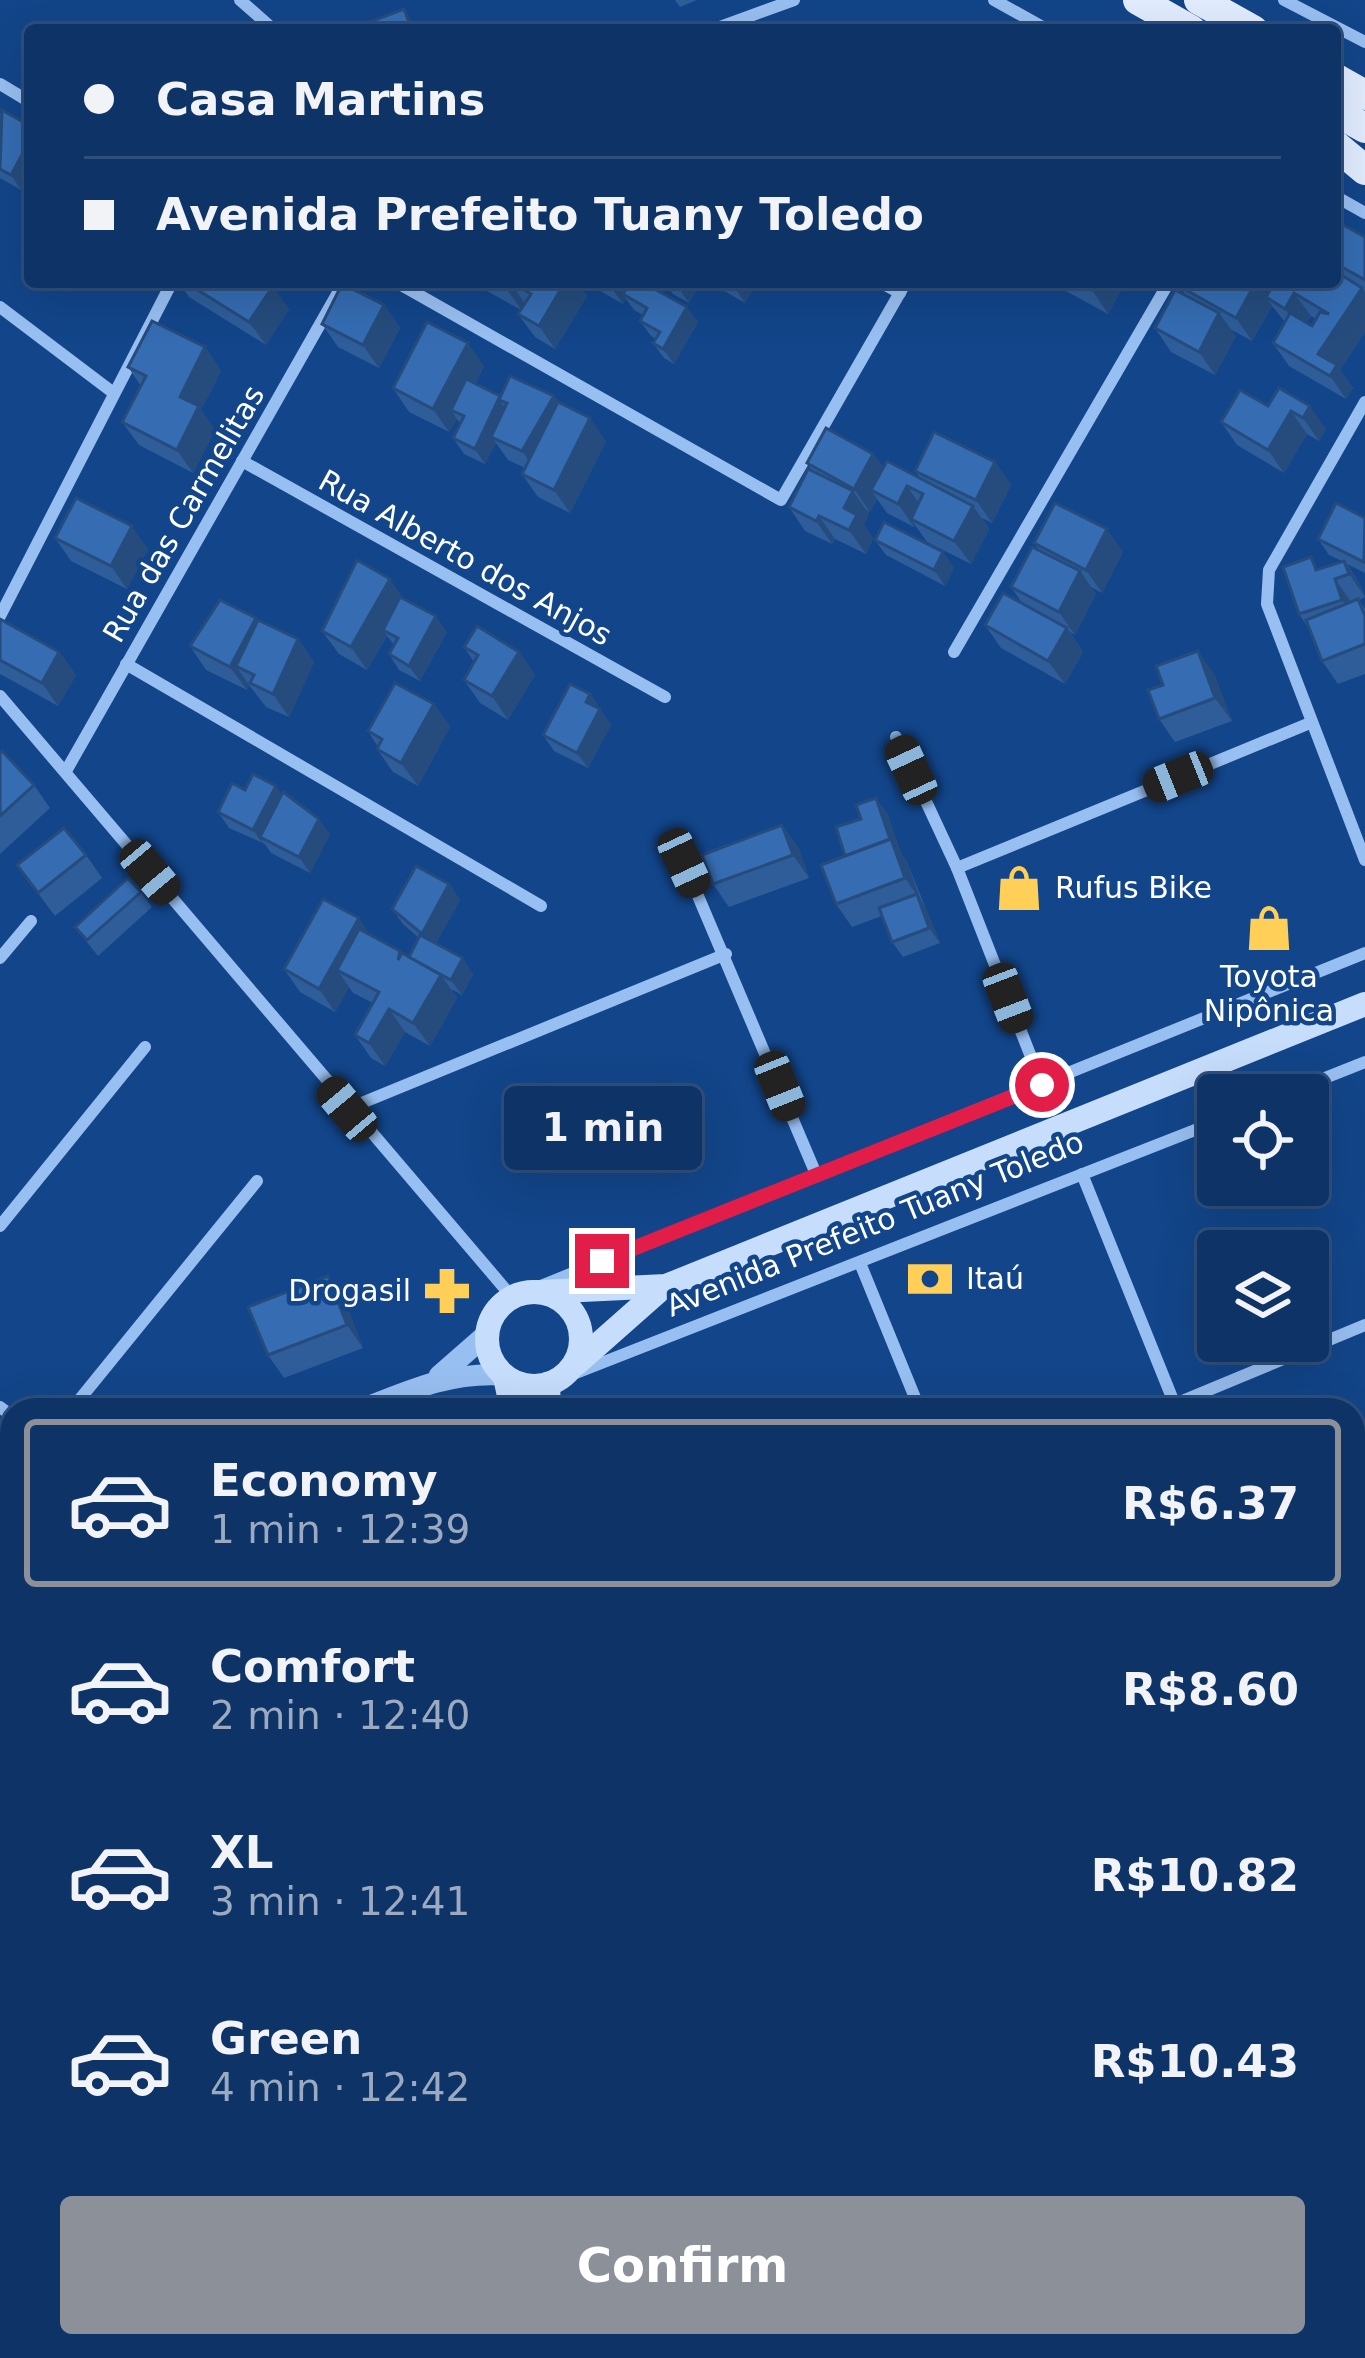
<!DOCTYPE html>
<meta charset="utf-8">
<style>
body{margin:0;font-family:"DejaVu Sans",sans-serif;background:#173c6d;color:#f1f3f6;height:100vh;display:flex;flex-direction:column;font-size:45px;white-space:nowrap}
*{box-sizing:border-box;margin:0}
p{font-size:39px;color:#9baac0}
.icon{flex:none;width:66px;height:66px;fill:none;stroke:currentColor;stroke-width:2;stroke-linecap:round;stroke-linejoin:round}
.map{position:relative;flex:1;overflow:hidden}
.panel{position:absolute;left:0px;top:1398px;width:1365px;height:960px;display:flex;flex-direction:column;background:#0e3467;border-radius:36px 36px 0 0;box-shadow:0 12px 48px #0002,0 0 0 3px #2e4f7b}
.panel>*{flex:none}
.banner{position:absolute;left:24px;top:24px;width:1317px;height:264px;border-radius:12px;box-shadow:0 12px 48px #0002,0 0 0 3px #2e4f7b;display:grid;align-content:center;height:264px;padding:0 60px;background:#0e3467}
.tools{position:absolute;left:1197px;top:1074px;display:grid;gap:24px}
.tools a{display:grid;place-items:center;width:132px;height:132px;border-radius:12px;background:#0e3467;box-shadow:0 12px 48px #0002,0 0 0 3px #2e4f7b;font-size:60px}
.end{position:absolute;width:54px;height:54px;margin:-27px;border:15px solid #e11d48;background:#fff;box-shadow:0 0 0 6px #fff}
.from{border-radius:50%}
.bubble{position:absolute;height:84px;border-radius:12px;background:#0e3467;box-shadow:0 12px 48px #0002,0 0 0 3px #2e4f7b;font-size:39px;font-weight:700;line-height:84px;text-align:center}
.car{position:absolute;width:36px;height:72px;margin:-36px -18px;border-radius:15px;box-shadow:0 0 9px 3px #0007;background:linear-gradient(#222 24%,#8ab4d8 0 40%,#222 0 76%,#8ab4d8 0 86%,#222 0)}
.banner b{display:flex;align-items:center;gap:42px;height:114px;font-size:45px}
.banner b+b{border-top:3px solid #2e4f7b}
.banner i{width:30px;height:30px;background:#f1f3f6}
ul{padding:21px 0 0;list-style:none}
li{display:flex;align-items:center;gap:36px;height:168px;margin:0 24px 18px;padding:0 36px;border:6px solid transparent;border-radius:12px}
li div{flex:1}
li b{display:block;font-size:45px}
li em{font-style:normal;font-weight:700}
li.selected{border-color:#8c9099}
li>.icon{width:108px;height:108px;stroke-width:1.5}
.cta{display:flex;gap:24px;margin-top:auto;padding:24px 60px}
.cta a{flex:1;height:138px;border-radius:12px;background:#8c9099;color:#fff;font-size:48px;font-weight:700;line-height:138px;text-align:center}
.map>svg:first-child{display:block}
</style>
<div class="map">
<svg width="1365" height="2358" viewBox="0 0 1365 2358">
<rect width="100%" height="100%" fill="#124589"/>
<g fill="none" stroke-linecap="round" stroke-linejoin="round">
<g stroke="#98bff1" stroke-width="12">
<path d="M240,0L274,30"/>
<path d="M994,0L1048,30"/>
<path d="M1284,0L1365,42"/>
<path d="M712,30L794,0"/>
<path d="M0,84L30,102"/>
<path d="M1335,196L1365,213"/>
<path d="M396,282L781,500L906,282"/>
<path d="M880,282L900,293"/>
<path d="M0,307L111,391"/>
<path d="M1365,402L1269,570L1267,604L1365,860"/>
<path d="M242,461L665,697"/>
<path d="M0,616L172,282"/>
<path d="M954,652L1169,282"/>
<path d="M126,664L541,906"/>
<path d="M0,696L512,1297"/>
<path d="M896,737L957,868L1042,1085"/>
<path d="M66,771L344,282"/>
<path d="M684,863L816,1174"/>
<path d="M957,868L1310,723"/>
<path d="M0,958L31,921"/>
<path d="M1282,1095L1365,1062"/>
<path d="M347,1109L726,954"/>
<path d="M1082,1174L1177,1410"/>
<path d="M0,1226L145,1047"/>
<path d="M860,1263L920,1410"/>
<path d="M516,1296L1365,953"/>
<path d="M553,1382L1218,1121"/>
<path d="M1175,1404L1365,1325"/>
<path d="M0,1407L12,1416"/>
<path d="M71,1410L257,1181"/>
<path d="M1353,1756L1365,1759"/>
<path d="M0,2129L12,2135"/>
<path d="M1353,2186L1365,2215"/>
<path d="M659,2346L664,2358"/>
<path d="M913,2346L918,2358"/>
<path d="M1165,2346L1170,2358"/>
</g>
<g stroke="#98bff1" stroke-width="21">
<path d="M439,1376L487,1334"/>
<path d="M360,1410C408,1391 449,1372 502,1375"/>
<path d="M0,1596L12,1584"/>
</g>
<g stroke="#c6ddfb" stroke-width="24">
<circle cx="534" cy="1339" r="47"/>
<path d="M540,1292L666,1286L1365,1004"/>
<path d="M576,1364L662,1288"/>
<path d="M505,1377L512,1410"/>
<path d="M548,1384L549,1410"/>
<path d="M282,2358L289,2346"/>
<path d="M313,2358L320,2346"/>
</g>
<g stroke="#e1edff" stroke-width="30">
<path d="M1138,0L1191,30"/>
<path d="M1199,0L1253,30"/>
<path d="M1335,78L1365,95"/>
<path d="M1335,111L1365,128"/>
<path d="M1335,145L1365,170"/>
</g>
</g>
<g fill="#2e5d99" fill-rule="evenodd">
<path d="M675,0H697L680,7Z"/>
<path d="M0,113L30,126V175L21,190L0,178Z"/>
<path d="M1335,222L1365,237V332L1340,370L1353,388L1346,399L1289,366L1273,343L1285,322L1272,306L1252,341L1230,329L1236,336L1215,375L1171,352L1155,328L1186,295L1179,286L1267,294L1335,282ZM1311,316L1316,319L1312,326L1306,323Z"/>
<path d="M178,282H266L289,309L266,345L189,297Z"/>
<path d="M471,282H586L582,289L587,296L555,349L535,337L518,314L521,310Z"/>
<path d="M589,282H642L698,322L674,364L664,358L653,343L656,339L651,336L640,321L643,315L634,310L626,299L623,304L593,287Z"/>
<path d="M664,282H701L689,303L673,294Z"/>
<path d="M709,282H757L745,303Z"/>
<path d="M1058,282H1125L1108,314L1062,289Z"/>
<path d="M384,305L400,328L379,368L338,347L322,324Z"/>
<path d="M205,347L221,371L201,410L215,430L193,473L139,445L122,422L141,386L128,367Z"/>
<path d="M484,366L475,384L501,396H554L559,403L606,441L570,513L538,497L522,474L525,468L508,460L496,443L485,464L464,454L453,438L460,424L457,419L449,432L409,412L393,388Z"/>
<path d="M1279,388L1326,429L1319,441L1307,434L1284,473L1237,445L1221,422L1268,406Z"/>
<path d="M873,454L883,467L921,479L915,471L995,462L1011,485L992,523L982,518L989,529L971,564L927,542L915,525L914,527L887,513L877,499L870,512L867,510L869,514L864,525L873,538L866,554L835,539L832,544L805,531L789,507L812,471L807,463Z"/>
<path d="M1365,518V573L1347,564L1360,584L1365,597L1359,600L1365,609V674L1338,684L1322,661L1309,629L1299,614L1320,569L1342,561L1329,555L1318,539Z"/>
<path d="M55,538L148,549L127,589L71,561Z"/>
<path d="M875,540L943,552L954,568L945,586L886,555Z"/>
<path d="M1034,543L1123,552L1102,593L1091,587L1096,594L1075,635L1070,632L1083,652L1065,684L1001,648L985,625L1022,603L1011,587L1039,550Z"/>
<path d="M404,599L447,632L420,681L399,670L389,654L394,645L387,636L367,670L339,654L322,631Z"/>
<path d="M256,618L258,621L298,639L314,662L289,717L266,707L249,685L247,690L206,670L190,646Z"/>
<path d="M0,619L59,652L76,675L58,706L0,674Z"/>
<path d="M464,647L519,652L535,675L508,720L480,703L464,680L474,662Z"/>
<path d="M1214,674L1232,721L1175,742L1159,719L1163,685Z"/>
<path d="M590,694L611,725L588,768L554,751L543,735Z"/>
<path d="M434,704L450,727L418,786L393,772L377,749L378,747L368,731Z"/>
<path d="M0,753L34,785L50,808L0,854Z"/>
<path d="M245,790L282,794L330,834L310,873L271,853L265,844L229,828L218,812Z"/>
<path d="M887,813L901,853L907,862L940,943L903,957L892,942L882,916L852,927L836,904L845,856Z"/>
<path d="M782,825L799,849L809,878L729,907L713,884Z"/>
<path d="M86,855L102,878L55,916L17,865Z"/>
<path d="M449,884L460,900L436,943L473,974L462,995L451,989L457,998L430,1046L405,1032L385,1066L371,1058L355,1035L373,1003L353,993L349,987L335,1012L300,992L284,969L371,936L409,957L419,938L403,924L392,909Z"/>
<path d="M141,892L152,907L98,956L75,927Z"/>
<path d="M328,1276L344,1299L363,1348L284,1378L268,1355Z"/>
</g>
<g fill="#254c7d">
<path d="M404,9L418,30H412Z"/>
<path d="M30,140V175L21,190L11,175Z"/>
<path d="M510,282L526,305L522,311L506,288Z"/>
<path d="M565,282H586L582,289L587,296L555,349L539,326Z"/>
<path d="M616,282H631L623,294L626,299L623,304L612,289Z"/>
<path d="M674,282H701L689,303Z"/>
<path d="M731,282H757L745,303Z"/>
<path d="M1097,282H1125L1108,314L1092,290Z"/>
<path d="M1256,282H1259L1271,300L1266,297L1272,306L1252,341L1236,318Z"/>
<path d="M273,286L289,309L266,345L249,322Z"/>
<path d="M1362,288L1365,292V332L1340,370L1353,388L1346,399L1330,376L1318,354Z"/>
<path d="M1294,293L1311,316L1301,332L1285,309Z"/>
<path d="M384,305L400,328L379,368L363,345Z"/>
<path d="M687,307L698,322L674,364L663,349Z"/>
<path d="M1219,313L1236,336L1215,375L1199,352Z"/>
<path d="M468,343L484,366L459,414L451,410L457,419L449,432L433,409Z"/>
<path d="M205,347L221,371L201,410L215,430L193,473L177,450L180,397Z"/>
<path d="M554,396L570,419L538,474L522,451Z"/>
<path d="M499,400L510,415L491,437L496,443L485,464L475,449Z"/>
<path d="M1310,406L1326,429L1319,441L1303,418Z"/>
<path d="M1291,411L1307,434L1284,473L1268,450Z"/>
<path d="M590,418L606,441L570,513L554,490Z"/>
<path d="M873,454L890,477L871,490L877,499L870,512L854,489Z"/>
<path d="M995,462L1011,485L992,523L976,500Z"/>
<path d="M907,486L923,509L911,519L915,525L914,527L898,504Z"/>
<path d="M853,491L869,514L864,525L873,538L866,554L849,530L844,508Z"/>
<path d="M973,506L989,529L971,564L954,541Z"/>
<path d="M819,516L835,539L832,544L816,521Z"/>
<path d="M132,526L148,549L127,589L111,566Z"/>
<path d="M1107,529L1123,552L1102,593L1086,570Z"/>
<path d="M943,552L954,568L945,586L934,570Z"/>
<path d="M1344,561L1360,584L1365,597L1349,574Z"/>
<path d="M1080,571L1096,594L1075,635L1059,612Z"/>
<path d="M390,579L406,602L383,630L387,636L367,670L351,647Z"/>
<path d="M1335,579L1351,602L1358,623L1342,600Z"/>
<path d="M436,616L447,632L420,681L409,666Z"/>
<path d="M256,618L272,641L236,666L249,685L247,690L230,667Z"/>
<path d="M1067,628L1083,652L1065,684L1048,661Z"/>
<path d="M298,639L314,662L289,717L273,694Z"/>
<path d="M1198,651L1214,674L1232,721L1215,698Z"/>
<path d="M59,652L76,675L58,706L42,683Z"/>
<path d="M519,652L535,675L508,720L492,696Z"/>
<path d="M590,694L611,725L588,768L577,753L586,702Z"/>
<path d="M434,704L450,727L418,786L401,763Z"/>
<path d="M276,786L287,801L260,837L264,845L253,830Z"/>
<path d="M876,798L887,813L901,853L907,862L921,901L905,878Z"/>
<path d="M319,819L330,834L310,873L299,857Z"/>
<path d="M782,825L799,849L809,878L793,855Z"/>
<path d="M449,884L460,900L433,949L422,934Z"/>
<path d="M917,894L927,910L940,943L929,928Z"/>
<path d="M359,918L375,942L337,970L349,987L335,1012L319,989Z"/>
<path d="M463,958L473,974L462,995L451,980Z"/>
<path d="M441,975L457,998L430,1046L413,1023Z"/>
<path d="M389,1009L405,1032L385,1066L369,1043Z"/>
<path d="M328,1276L344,1299L363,1348L347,1325Z"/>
</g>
<g fill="#356cb2" stroke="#254c7d" stroke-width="3">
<path d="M404,9L412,30H367L364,24Z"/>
<path d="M2,110L30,126V140L11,175L0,169Z"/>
<path d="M1336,221L1365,237V280L1335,263Z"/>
<path d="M1335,271L1362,288L1318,354L1337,365L1330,376L1273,343L1290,313L1312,326L1320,312L1329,314L1294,293L1285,309L1266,297L1275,282H1335Z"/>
<path d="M185,282H266L273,286L249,322Z"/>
<path d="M510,282H565L539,326L518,314L531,294Z"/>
<path d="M600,282H616L612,289Z"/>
<path d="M630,282H642L687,307L663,349L653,343L660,332L640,321L647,308L623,294Z"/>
<path d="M1076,282H1097L1092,290Z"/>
<path d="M1182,282H1256L1236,318L1179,286Z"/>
<path d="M342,284L384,305L363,345L322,324Z"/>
<path d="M1175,290L1219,313L1199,352L1155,328Z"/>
<path d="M152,321L205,347L180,397L199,406L177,450L122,422L146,376L128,367Z"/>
<path d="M427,322L468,343L433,409L393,388Z"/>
<path d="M510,376L554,396L522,451L491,437L507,403L499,400Z"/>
<path d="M466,379L500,396L475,449L453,438L464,416L451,410Z"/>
<path d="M1279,388L1310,406L1303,418L1291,411L1268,450L1221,422L1240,390L1268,406Z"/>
<path d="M558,402L590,418L554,490L522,474Z"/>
<path d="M826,428L873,454L854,489L807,463Z"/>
<path d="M934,432L995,462L976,500L915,471Z"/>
<path d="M887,461L973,506L954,541L911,519L923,494L907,486L898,504L871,490Z"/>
<path d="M808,469L853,491L844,508L857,515L849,530L819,516L816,521L789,507Z"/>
<path d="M76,498L132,526L111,566L55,538Z"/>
<path d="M1055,503L1107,529L1086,570L1034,543Z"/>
<path d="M1336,503L1365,518L1364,562L1318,539Z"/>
<path d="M884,522L943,552L934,570L875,540Z"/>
<path d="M1032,547L1080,571L1059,612L1011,587Z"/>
<path d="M1311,557L1316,570L1344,561L1349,574L1335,579L1342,600L1299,614L1283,567Z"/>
<path d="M357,560L390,579L351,647L322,631Z"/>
<path d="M1003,593L1067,628L1048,661L985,625Z"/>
<path d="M400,597L436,616L409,666L389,654L398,638L383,630Z"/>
<path d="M1358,599L1365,616V644L1322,661L1306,620Z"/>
<path d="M220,600L256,618L230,667L190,646Z"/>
<path d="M0,619L59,652L42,683L0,660Z"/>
<path d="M258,620L298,639L273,694L250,683L254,675L236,666Z"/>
<path d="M477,626L519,652L492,696L464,680L478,655L464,647Z"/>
<path d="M1198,651L1215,698L1159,719L1148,690L1163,685L1156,666Z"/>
<path d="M395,683L434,704L401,763L377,749L382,739L368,731Z"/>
<path d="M570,684L590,694L586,702L600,709L577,753L543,735Z"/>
<path d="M2,751L34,785L0,816V753Z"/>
<path d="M253,774L276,786L253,830L218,812L232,783L245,790Z"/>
<path d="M283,792L319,819L299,857L260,837Z"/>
<path d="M876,798L890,839L845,856L836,827L861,819L856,805Z"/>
<path d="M782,825L793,855L713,884L702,855Z"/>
<path d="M64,828L86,855L38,893L17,865Z"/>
<path d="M891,839L905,878L836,904L821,865Z"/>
<path d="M416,866L449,884L422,934L392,909Z"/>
<path d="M128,878L141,892L87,940L75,927Z"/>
<path d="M917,894L929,928L892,942L879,908Z"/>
<path d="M323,899L359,918L319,989L284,969Z"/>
<path d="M359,929L400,951L398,960L402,953L441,975L413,1023L389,1009L369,1043L355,1035L379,992L337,970Z"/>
<path d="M420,935L463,958L451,980L409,957Z"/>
<path d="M328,1276L347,1325L268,1355L248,1307Z"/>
</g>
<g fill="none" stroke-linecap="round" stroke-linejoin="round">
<path stroke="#e11d48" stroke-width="15" d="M602,1261L1042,1085"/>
</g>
<defs>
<symbol id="shop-bare" viewBox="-9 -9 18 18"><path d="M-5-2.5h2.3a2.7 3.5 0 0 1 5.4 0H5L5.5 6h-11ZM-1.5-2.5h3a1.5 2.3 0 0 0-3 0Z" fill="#ffcf57" stroke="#124589" stroke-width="2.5" paint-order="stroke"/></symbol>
<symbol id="bank-bare" viewBox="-9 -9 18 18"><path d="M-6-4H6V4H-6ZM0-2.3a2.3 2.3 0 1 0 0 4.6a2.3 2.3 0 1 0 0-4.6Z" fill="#ffcf57" stroke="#124589" stroke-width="2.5" paint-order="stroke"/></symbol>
<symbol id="pharmacy-bare" viewBox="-9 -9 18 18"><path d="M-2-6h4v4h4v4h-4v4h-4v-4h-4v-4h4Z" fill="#ffcf57" stroke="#124589" stroke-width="2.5" paint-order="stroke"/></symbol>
</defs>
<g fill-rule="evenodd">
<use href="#shop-bare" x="986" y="855" width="66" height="66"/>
<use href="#shop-bare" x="1236" y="895" width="66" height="66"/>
<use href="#bank-bare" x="897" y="1246" width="66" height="66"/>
<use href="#pharmacy-bare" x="414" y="1258" width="66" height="66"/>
</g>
<g text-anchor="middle" stroke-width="9" stroke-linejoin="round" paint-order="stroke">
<g font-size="30" fill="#fff" stroke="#124589">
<text transform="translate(184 514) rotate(-60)" y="10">Rua das Carmelitas</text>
<text transform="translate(465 558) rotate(29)" y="10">Rua Alberto dos Anjos</text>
<text transform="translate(875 1224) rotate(-22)" y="10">Avenida Prefeito Tuany Toledo</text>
</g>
<g font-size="30" fill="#fff" stroke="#124589" text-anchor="start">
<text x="1055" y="898">Rufus Bike</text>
<text x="1269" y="987" text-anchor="middle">Toyota<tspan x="1269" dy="34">Nipônica</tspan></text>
<text x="966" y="1289">Itaú</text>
<text x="411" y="1301" text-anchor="end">Drogasil</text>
</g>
</g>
</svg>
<div class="tools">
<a><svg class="icon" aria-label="locate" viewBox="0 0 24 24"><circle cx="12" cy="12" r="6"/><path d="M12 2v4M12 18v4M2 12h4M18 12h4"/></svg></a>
<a><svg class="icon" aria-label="layers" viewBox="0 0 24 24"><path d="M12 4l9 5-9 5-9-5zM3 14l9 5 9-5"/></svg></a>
</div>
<i class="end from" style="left:1042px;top:1085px"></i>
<i class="end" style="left:602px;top:1261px"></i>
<div class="bubble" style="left:504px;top:1086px;width:198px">1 min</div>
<i class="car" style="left:911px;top:770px;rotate:335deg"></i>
<i class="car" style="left:1178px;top:777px;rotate:248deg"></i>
<i class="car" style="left:684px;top:863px;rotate:155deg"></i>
<i class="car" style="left:150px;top:872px;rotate:140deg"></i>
<i class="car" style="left:1008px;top:998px;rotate:159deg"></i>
<i class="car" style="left:780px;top:1086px;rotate:158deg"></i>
<i class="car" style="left:347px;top:1109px;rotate:320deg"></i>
<div class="banner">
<b><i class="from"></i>Casa Martins</b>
<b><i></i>Avenida Prefeito Tuany Toledo</b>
</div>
<section class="panel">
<ul>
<li class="selected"><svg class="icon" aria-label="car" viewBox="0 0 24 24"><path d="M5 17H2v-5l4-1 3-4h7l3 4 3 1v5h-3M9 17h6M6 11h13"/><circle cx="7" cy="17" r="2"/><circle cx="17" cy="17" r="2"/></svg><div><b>Economy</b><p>1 min · 12:39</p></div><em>R$6.37</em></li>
<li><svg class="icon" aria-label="car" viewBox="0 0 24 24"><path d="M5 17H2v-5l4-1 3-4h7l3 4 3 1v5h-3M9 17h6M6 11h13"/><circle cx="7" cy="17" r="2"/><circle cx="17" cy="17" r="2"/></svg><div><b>Comfort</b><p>2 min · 12:40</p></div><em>R$8.60</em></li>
<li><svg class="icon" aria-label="car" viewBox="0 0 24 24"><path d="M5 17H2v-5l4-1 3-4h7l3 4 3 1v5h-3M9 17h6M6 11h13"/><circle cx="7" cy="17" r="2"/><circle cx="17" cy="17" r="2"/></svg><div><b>XL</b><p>3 min · 12:41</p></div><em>R$10.82</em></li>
<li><svg class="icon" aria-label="car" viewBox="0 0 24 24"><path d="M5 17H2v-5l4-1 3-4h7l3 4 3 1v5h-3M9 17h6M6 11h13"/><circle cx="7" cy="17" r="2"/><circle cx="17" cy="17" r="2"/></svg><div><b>Green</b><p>4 min · 12:42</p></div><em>R$10.43</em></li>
</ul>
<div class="cta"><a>Confirm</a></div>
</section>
</div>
